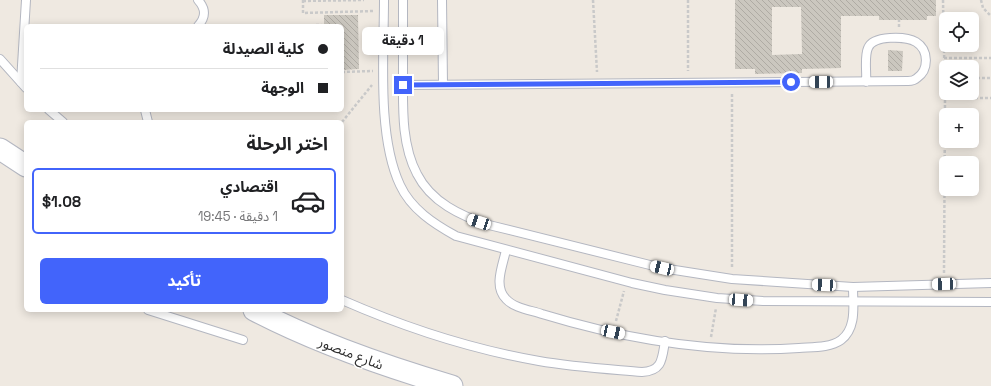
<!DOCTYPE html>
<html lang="ar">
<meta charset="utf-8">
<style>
body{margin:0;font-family:"Space Grotesk","Noto Sans Arabic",sans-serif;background:#f6f6f6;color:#202124;direction:rtl;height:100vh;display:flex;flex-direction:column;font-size:15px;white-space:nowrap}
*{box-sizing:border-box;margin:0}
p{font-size:13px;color:#757577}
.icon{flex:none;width:22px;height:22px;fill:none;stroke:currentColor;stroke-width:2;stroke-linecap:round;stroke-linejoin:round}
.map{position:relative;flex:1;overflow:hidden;direction:ltr}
.drawer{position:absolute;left:24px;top:120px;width:320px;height:192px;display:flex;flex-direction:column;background:#fff;border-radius:6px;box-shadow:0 2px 10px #0003;direction:rtl}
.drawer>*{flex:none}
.hud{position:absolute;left:24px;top:24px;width:320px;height:88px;border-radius:6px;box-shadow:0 2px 10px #0003;direction:rtl;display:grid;align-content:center;height:88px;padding:0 16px;background:#fff}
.fabs{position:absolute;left:939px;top:12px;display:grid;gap:8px}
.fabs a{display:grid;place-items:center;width:40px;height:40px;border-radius:6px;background:#fff;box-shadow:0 2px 10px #0003;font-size:20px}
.end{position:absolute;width:18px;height:18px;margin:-9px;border:5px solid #4264fb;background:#fff;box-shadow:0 0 0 2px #fff}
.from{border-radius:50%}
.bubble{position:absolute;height:28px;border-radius:6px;background:#fff;box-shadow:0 2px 10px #0003;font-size:13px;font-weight:700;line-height:28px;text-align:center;direction:rtl}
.car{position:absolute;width:12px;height:24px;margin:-12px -6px;border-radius:5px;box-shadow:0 0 3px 1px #0007;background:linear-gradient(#fff 24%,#345 0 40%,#fff 0 76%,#345 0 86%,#fff 0)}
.hud b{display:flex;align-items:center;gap:14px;height:38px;font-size:15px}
.hud b+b{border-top:1px solid #e0e0e0}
.hud i{width:10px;height:10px;background:#202124}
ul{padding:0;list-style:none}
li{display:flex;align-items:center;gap:12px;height:66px;margin:0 8px 6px;padding:0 8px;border:2px solid #e0e0e0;border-radius:6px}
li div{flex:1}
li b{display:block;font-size:15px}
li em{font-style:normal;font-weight:700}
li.current{border-color:#4264fb}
li>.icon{width:36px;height:36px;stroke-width:1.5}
h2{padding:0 16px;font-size:18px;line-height:48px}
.button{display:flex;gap:8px;margin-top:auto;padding:8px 16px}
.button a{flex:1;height:46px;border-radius:6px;background:#4264fb;color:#fff;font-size:16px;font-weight:700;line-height:46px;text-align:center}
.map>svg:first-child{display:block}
</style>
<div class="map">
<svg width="991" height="386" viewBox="0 0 991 386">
<defs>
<pattern id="building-back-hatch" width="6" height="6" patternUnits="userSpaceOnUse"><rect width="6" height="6" fill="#cbc7bf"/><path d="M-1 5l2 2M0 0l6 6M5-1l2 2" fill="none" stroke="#afaba4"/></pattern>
</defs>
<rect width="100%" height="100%" fill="#efe9e1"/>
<g fill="url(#building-back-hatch)" fill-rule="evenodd">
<path d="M735,0H936V16H927V20H879V16H841V68L802,69V73L755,74V69H735ZM772,7H801L802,54L772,55Z"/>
<path d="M324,15H358L359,69L342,70V26H324Z"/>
<path d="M888,50L903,51L902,71H888Z"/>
</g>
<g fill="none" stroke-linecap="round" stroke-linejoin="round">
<defs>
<g id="service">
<path d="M198,0C206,9 206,17 198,26"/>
<path d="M384,0C384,55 377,136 400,185C411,209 434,224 456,236L632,283L665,290L717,298L763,301L991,302"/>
<path d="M403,0C403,24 403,49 403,73C403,106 401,144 417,174C431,202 461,216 489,225L662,268L732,279L853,287L991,283"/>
<path d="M442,0L443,84"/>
<path d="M0,59L26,88"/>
<path d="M21,82L26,0"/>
<path d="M403,85L908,81C911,81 915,80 917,78C929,70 929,50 916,42C906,36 873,35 868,48C864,57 867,72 866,82"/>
<path d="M49,110L63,122"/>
<path d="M145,110L148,122"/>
<path d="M506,250C503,265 493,286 506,299C514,308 530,310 542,314C624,339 713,354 799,348C812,347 830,348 841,340C857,328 853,305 853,287"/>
<path d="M342,300C406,328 470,349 539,361C573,367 608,369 642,372C663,371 662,358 665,341"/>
<path d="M148,310L243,340"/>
</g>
<g id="tertiary">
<path d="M0,149L26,166"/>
<path d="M254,310C317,343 384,366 452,386"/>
</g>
</defs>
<use href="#service" stroke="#b4b7c1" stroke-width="10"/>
<use href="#tertiary" stroke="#b4b7c1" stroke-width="23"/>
<g stroke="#c9c9c9" stroke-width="2.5" stroke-dasharray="3 2" stroke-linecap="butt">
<path d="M303,0V13L374,11"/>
<path d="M593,0L597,72"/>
<path d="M688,0V71"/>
<path d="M943,0L945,98L944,273"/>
<path d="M981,0L983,8L991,16"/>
<path d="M303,1L364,0"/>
<path d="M276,26L321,25V26"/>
<path d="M899,27V20"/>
<path d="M944,58H991"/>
<path d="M342,72L373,71"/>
<path d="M972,78H991"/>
<path d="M732,94V269"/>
<path d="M945,98H991"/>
<path d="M342,122L372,85"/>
<path d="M616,321L624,291"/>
<path d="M711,337L716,308"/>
</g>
<use href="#service" stroke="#fff" stroke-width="8"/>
<use href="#tertiary" stroke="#fff" stroke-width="21"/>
</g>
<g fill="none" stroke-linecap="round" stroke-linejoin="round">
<path stroke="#4264fb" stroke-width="5" d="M403,85L791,82"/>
</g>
<g text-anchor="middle" stroke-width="3" stroke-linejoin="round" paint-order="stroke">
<g font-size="14" fill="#2e2e2e" stroke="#fff">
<text transform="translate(351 353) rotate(21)" y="5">شارع منصور</text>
</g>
</g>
</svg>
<div class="fabs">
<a><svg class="icon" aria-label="locate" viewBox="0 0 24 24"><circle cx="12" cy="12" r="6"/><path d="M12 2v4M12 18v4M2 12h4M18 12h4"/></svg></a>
<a><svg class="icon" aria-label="layers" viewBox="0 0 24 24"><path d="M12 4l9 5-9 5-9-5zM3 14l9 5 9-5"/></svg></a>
<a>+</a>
<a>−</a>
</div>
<i class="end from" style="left:791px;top:82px"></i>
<i class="end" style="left:403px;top:85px"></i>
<div class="bubble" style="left:362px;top:27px;width:82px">1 دقيقة</div>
<i class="car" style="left:821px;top:82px;rotate:270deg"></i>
<i class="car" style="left:479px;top:222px;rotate:288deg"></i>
<i class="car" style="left:662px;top:268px;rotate:283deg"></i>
<i class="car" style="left:944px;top:284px;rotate:268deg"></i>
<i class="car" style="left:824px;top:285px;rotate:273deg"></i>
<i class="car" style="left:741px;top:300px;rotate:94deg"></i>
<i class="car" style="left:613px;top:332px;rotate:102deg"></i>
<div class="hud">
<b><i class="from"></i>كلية الصيدلة</b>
<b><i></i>الوجهة</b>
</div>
<section class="drawer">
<h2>اختر الرحلة</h2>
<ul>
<li class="current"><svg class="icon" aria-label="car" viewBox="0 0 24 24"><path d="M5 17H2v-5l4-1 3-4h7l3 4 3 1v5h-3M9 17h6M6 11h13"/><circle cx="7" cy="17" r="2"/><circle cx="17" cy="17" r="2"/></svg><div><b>اقتصادي</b><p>1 دقيقة · 19:45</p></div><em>$1.08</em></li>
</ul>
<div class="button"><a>تأكيد</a></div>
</section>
</div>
